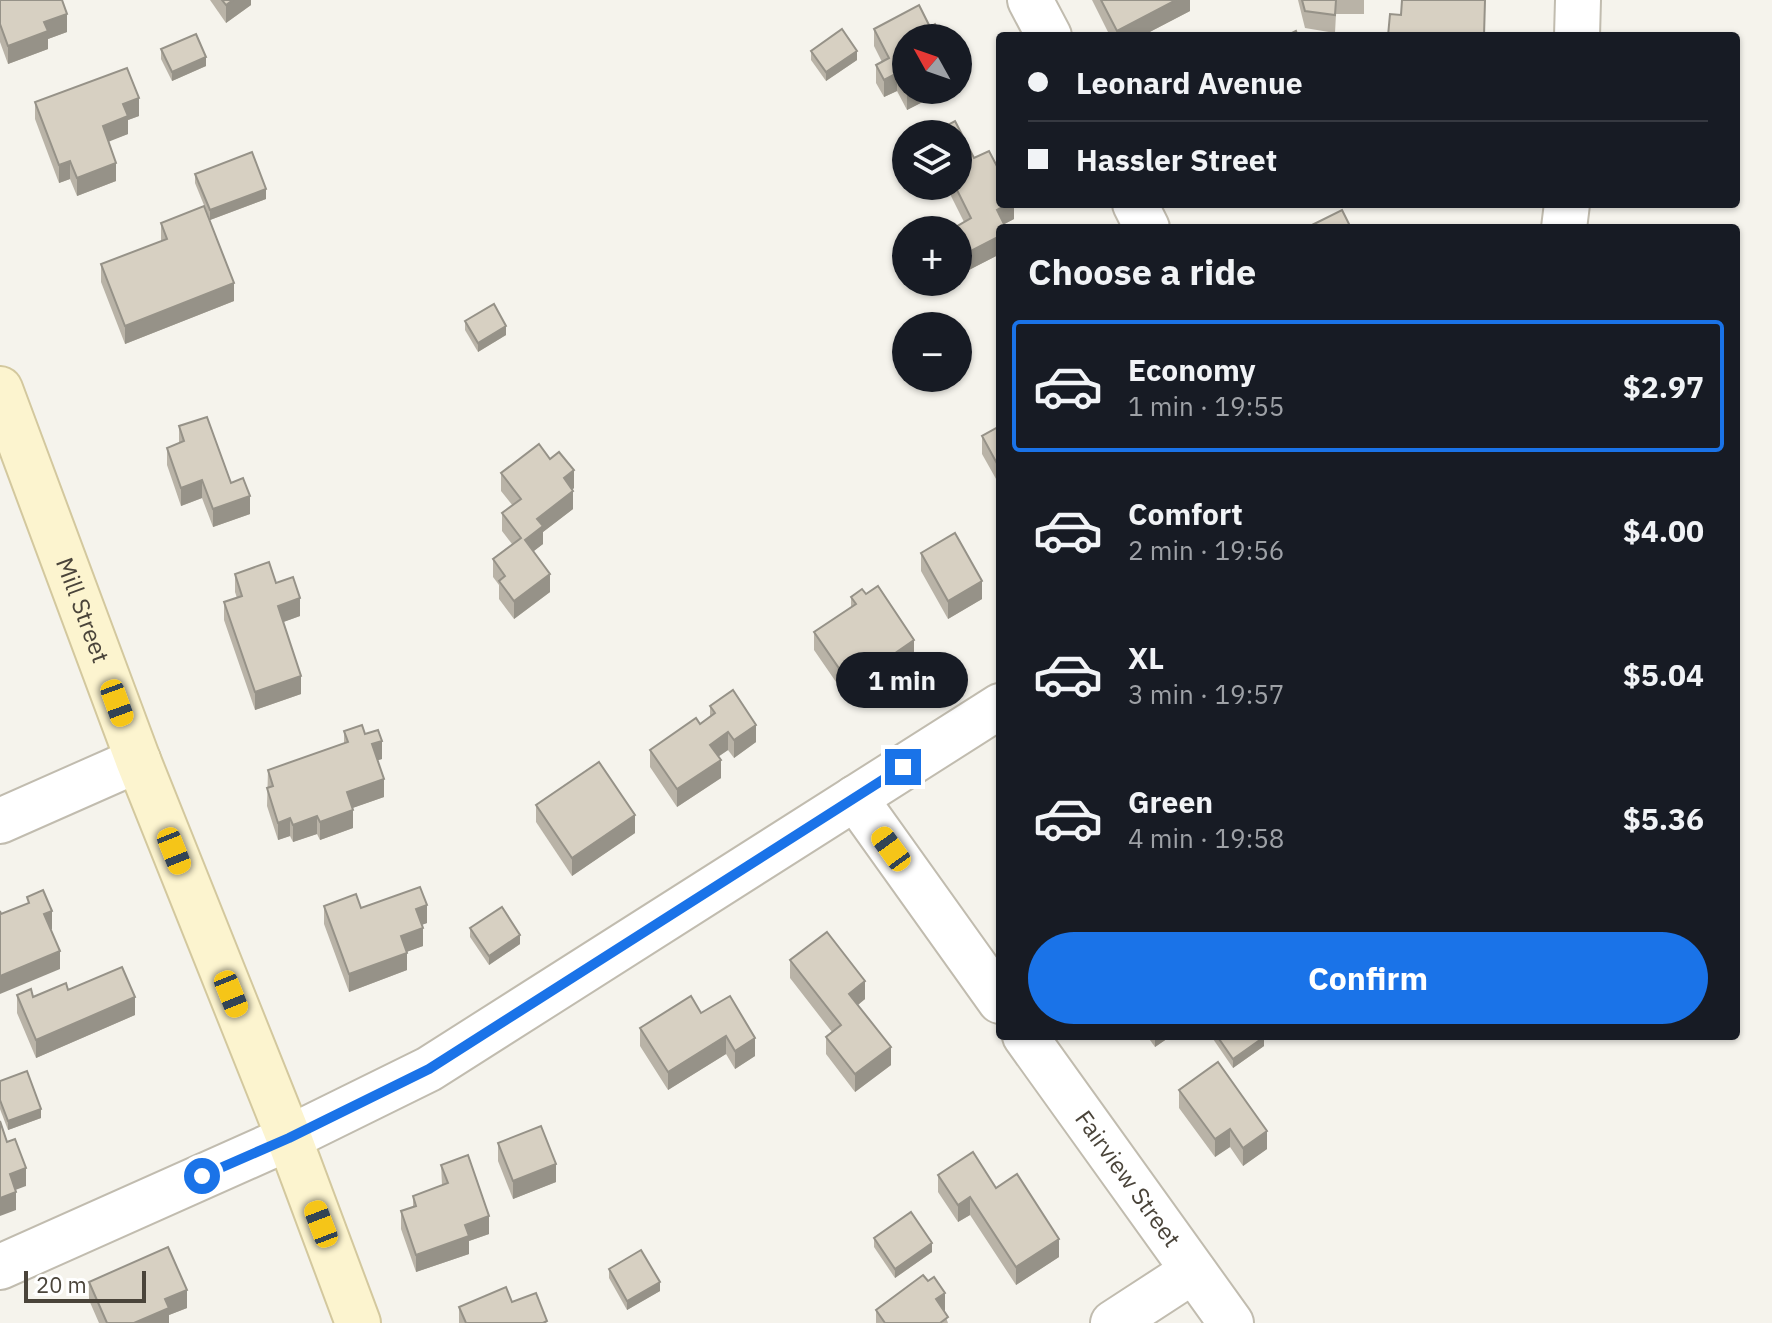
<!DOCTYPE html>
<meta charset="utf-8">
<style>
body{margin:0;font-family:"IBM Plex Sans",sans-serif;background:#242831;color:#f1f3f6;height:100vh;display:flex;flex-direction:column;font-size:30px;white-space:nowrap}
*{box-sizing:border-box;margin:0}
p{font-size:26px;color:#9ea1a6}
.icon{flex:none;width:44px;height:44px;fill:none;stroke:currentColor;stroke-width:2;stroke-linecap:round;stroke-linejoin:round}
.map{position:relative;flex:1;overflow:hidden}
.panel{position:absolute;left:996px;top:224px;width:744px;height:816px;display:flex;flex-direction:column;background:#171b24;border-radius:8px;box-shadow:0 2px 6px #0004}
.panel>*{flex:none}
.top-card{position:absolute;left:996px;top:32px;width:744px;height:176px;border-radius:8px;box-shadow:0 2px 6px #0004;display:grid;align-content:center;height:176px;padding:0 32px;background:#171b24}
.needle{width:52px;rotate:310deg}
.fabs{position:absolute;left:892px;top:24px;display:grid;gap:16px}
.fabs a{display:grid;place-items:center;width:80px;height:80px;border-radius:50%;background:#171b24;box-shadow:0 2px 6px #0004;font-size:40px}
.scale{position:absolute;left:24px;bottom:20px;width:122px;box-sizing:border-box;padding-left:8px;border:4px solid #4a443a;border-top:0;font-size:22px;line-height:28px;white-space:nowrap;color:#4a443a;-webkit-text-stroke:6px #fff;paint-order:stroke}
.end{position:absolute;width:36px;height:36px;margin:-18px;border:10px solid #1a73e8;background:#fff;box-shadow:0 0 0 4px #fff}
.from{border-radius:50%}
.bubble{position:absolute;height:56px;border-radius:28px;background:#171b24;box-shadow:0 2px 6px #0004;font-size:26px;font-weight:700;line-height:56px;text-align:center}
.car{position:absolute;width:24px;height:48px;margin:-24px -12px;border-radius:10px;box-shadow:0 0 6px 2px #0007;background:linear-gradient(#f5c518 24%,#345 0 40%,#f5c518 0 76%,#345 0 86%,#f5c518 0)}
.top-card b{display:flex;align-items:center;gap:28px;height:76px;font-size:30px}
.top-card b+b{border-top:2px solid #363941}
.top-card i{width:20px;height:20px;background:#f1f3f6}
ul{padding:0;list-style:none}
li{display:flex;align-items:center;gap:24px;height:132px;margin:0 16px 12px;padding:0 16px;border:4px solid transparent;border-radius:8px}
li div{flex:1}
li b{display:block;font-size:30px}
li em{font-style:normal;font-weight:700}
li.active{border-color:#1a73e8}
li>.icon{width:72px;height:72px;stroke-width:1.5}
h2{padding:0 32px;font-size:36px;line-height:96px}
.action{display:flex;gap:16px;margin-top:auto;padding:16px 32px}
.action a{flex:1;height:92px;border-radius:48px;background:#1a73e8;color:#fff;font-size:32px;font-weight:700;line-height:92px;text-align:center}
.map>svg:first-child{display:block}
</style>
<div class="map">
<svg width="1772" height="1323" viewBox="0 0 1772 1323">
<rect width="100%" height="100%" fill="#f5f3ec"/>
<g fill="none" stroke-linecap="round" stroke-linejoin="round">
<defs>
<g id="street">
<path d="M1030,0L1049,36"/>
<path d="M1577,36L1578,0"/>
<path d="M1135,204L1147,228"/>
<path d="M1564,228L1567,204"/>
<path d="M855,798L1000,1001"/>
<path d="M0,821L138,760"/>
<path id="s1" d="M1025,1036L1231,1323"/>
<path d="M0,1267L289,1138L429,1069L1000,706"/>
<path d="M1113,1323L1193,1271"/>
</g>
<g id="secondary">
<path id="s2" d="M0,389L138,760L289,1138L358,1323"/>
</g>
</defs>
<use href="#street" stroke="#c1bcaf" stroke-width="48"/>
<use href="#secondary" stroke="#d3c89e" stroke-width="48"/>
<use href="#street" stroke="#fff" stroke-width="44"/>
<use href="#secondary" stroke="#fcf4cf" stroke-width="44"/>
</g>
<g fill="#b9b3a7">
<path d="M0,0L67,32L48,39V49L8,64L0,42Z"/>
<path d="M210,0H251V5L226,23Z"/>
<path d="M1092,0H1190V11L1142,36H1110Z"/>
<path d="M1298,0H1364V14H1336L1335,33L1305,28Z"/>
<path d="M930,27L941,38H906L946,90L907,110L897,91L884,97L876,83V65L882,62L874,46V29Z"/>
<path d="M161,49L206,66L172,81L161,59Z"/>
<path d="M811,51L857,60L826,81L811,60Z"/>
<path d="M35,102L139,116L128,120V134L108,141L116,181L77,196L70,179L59,183L35,119Z"/>
<path d="M974,158L1014,204V219L1004,224L1000,228V254L967,271L958,254V230H954V228L964,222L946,186H958Z"/>
<path d="M195,174L266,199L210,220L195,183Z"/>
<path d="M161,223L234,301L125,344L101,282V264L161,241Z"/>
<path d="M465,321L506,335L478,352L465,330Z"/>
<path d="M179,426L231,483L250,514L213,527L202,498L181,506L167,465V448L179,443Z"/>
<path d="M1000,426V486L982,454V436Z"/>
<path d="M550,459L574,488L572,490L573,509L543,532V544L533,551L550,592L514,619L499,599V585L493,577V559L512,544L502,531V513L513,506L501,491V473Z"/>
<path d="M921,553L982,599L948,619L921,571Z"/>
<path d="M235,574L300,616L283,622L301,694L255,710L224,620V602L237,598L235,592Z"/>
<path d="M851,597L914,658L862,693L857,687L845,695L814,650V632L851,607Z"/>
<path d="M710,706L756,742L734,758L728,750L718,757L721,778L677,807L650,767V750L700,724L710,717Z"/>
<path d="M344,731L365,734L382,759L378,760L384,797L352,808L353,828L320,840L317,834L293,842L290,836L278,840L267,806L268,770L344,743Z"/>
<path d="M536,805L635,833L572,876L536,822Z"/>
<path d="M324,906L361,908L427,923L421,925L423,946L406,952L407,970L349,992L324,924Z"/>
<path d="M470,928L520,944L489,965L470,937Z"/>
<path d="M790,960L865,999L858,1005L891,1065L855,1092L826,1054V1037L832,1032L790,978Z"/>
<path d="M68,990L135,1015L36,1058L17,1013V995L33,997Z"/>
<path d="M701,1013L755,1056L735,1069L726,1054L668,1090L640,1046V1028Z"/>
<path d="M1147,1036H1171L1155,1047Z"/>
<path d="M1211,1036H1264V1046L1233,1068Z"/>
<path d="M0,1081L41,1118L8,1130L0,1109Z"/>
<path d="M1179,1090L1267,1149L1243,1166L1230,1147L1215,1157L1179,1108Z"/>
<path d="M498,1143L556,1182L513,1199L498,1161Z"/>
<path d="M441,1165L489,1234L469,1241V1254L416,1272L401,1229V1211L413,1207V1196L442,1185Z"/>
<path d="M938,1175L996,1188L1059,1257L1016,1285L970,1215L958,1222L938,1192Z"/>
<path d="M874,1238L932,1252L895,1278L874,1247Z"/>
<path d="M609,1269L660,1291L627,1310L609,1278Z"/>
<path d="M89,1282L187,1308L169,1315V1323H99L89,1300Z"/>
<path d="M512,1302L547,1323H459V1307Z"/>
<path d="M876,1310L945,1311L944,1312L948,1323H876Z"/>
</g>
<g fill="#969288">
<path d="M233,0H251V5L226,23V5Z"/>
<path d="M1176,0H1190V11L1142,36H1117V31Z"/>
<path d="M67,14V32L48,39V49L8,64V46L44,22Z"/>
<path d="M857,51V60L826,81V72Z"/>
<path d="M206,57V66L172,81V72Z"/>
<path d="M897,73V91L884,97V80Z"/>
<path d="M911,90H946L907,110V92Z"/>
<path d="M139,98V116L128,120V134L103,144V126L123,104Z"/>
<path d="M70,161V179L59,183V165Z"/>
<path d="M116,163V181L77,196V178Z"/>
<path d="M266,189V199L210,220V210Z"/>
<path d="M1008,204H1014V219L997,228V210Z"/>
<path d="M1000,236V254L967,271V253Z"/>
<path d="M234,283V301L125,344V326Z"/>
<path d="M506,326V335L478,352V343Z"/>
<path d="M574,470V488L564,496V478Z"/>
<path d="M202,480V498L181,506V488Z"/>
<path d="M573,491V509L543,532V544L525,558V540L537,519Z"/>
<path d="M250,496V514L213,527V509Z"/>
<path d="M550,574V592L514,619V601Z"/>
<path d="M982,581V599L948,619V601Z"/>
<path d="M300,598V616L278,624V606Z"/>
<path d="M914,640V658L862,693V676Z"/>
<path d="M857,669V687L845,695V677Z"/>
<path d="M301,676V694L255,710V692Z"/>
<path d="M756,725V742L734,758V740Z"/>
<path d="M728,732V750L710,762V745Z"/>
<path d="M382,741V759L372,762V744Z"/>
<path d="M721,760V778L677,807V789Z"/>
<path d="M384,779V797L347,810V792Z"/>
<path d="M353,810V828L320,840V822Z"/>
<path d="M635,815V833L572,876V858Z"/>
<path d="M317,816V834L293,842V825Z"/>
<path d="M290,818V836L278,840V823Z"/>
<path d="M427,905V923L416,927V909Z"/>
<path d="M52,911V929L44,932V914Z"/>
<path d="M423,928V946L401,954V936Z"/>
<path d="M520,935V944L489,965V956Z"/>
<path d="M60,951V969L0,994V976Z"/>
<path d="M407,953V970L349,992V974Z"/>
<path d="M865,981V999L849,1012V994Z"/>
<path d="M135,997V1015L36,1058V1040Z"/>
<path d="M726,1036V1054L668,1090V1072Z"/>
<path d="M1155,1036H1171L1155,1047Z"/>
<path d="M1264,1037V1046L1233,1068V1059Z"/>
<path d="M755,1038V1056L735,1069V1051Z"/>
<path d="M891,1047V1065L855,1092V1074Z"/>
<path d="M41,1109V1118L8,1130V1121Z"/>
<path d="M1230,1129V1147L1215,1157V1139Z"/>
<path d="M1267,1131V1149L1243,1166V1148Z"/>
<path d="M556,1164V1182L513,1199V1181Z"/>
<path d="M26,1168V1186L10,1192V1174Z"/>
<path d="M16,1192V1210L0,1216V1198Z"/>
<path d="M970,1197V1215L958,1222V1205Z"/>
<path d="M489,1216V1234L469,1241V1254L416,1272V1255L465,1225Z"/>
<path d="M1059,1239V1257L1016,1285V1267Z"/>
<path d="M932,1243V1252L895,1278V1269Z"/>
<path d="M660,1282V1291L627,1310V1301Z"/>
<path d="M187,1290V1308L169,1315V1323H134L165,1299Z"/>
<path d="M945,1293V1311L936,1317V1299Z"/>
</g>
<g fill="#d7d0c2" stroke="#969288" stroke-width="2">
<path d="M0,0H62L67,14L44,22L48,31L8,46L0,24Z"/>
<path d="M222,0H233L226,5Z"/>
<path d="M1101,0H1176L1117,31Z"/>
<path d="M1302,0H1336L1335,15L1305,11Z"/>
<path d="M1402,0H1485L1484,36H1388L1390,14L1401,15Z"/>
<path d="M919,5L930,27L935,24L941,34L934,38H906V90L897,73L884,80L876,65L889,58L874,29Z"/>
<path d="M842,29L857,51L826,72L811,51Z"/>
<path d="M1296,31L1298,36H1286Z"/>
<path d="M196,34L206,57L172,72L161,49Z"/>
<path d="M127,68L139,98L123,104L128,116L103,126L116,163L77,178L70,161L59,165L35,102Z"/>
<path d="M955,121L974,158L989,151L1000,172V204H1008L997,210L1006,228H1000V236L967,253L958,236V230H955L954,228L971,218L955,186H958V134H931Z"/>
<path d="M252,152L266,189L210,210L195,174Z"/>
<path d="M204,206L234,283L125,326L101,264L167,239L161,223Z"/>
<path d="M1342,210L1351,228H1306Z"/>
<path d="M494,304L506,326L478,343L465,321Z"/>
<path d="M207,417L231,483L243,478L250,496L213,509L202,480L181,488L167,448L184,441L179,426Z"/>
<path d="M1000,426V469L982,436Z"/>
<path d="M539,444L550,459L559,452L574,470L564,478L573,491L537,519L543,526L525,540L550,574L514,601L499,581L505,576L493,559L521,538L502,513L521,499L501,473Z"/>
<path d="M955,533L982,581L948,601L921,553Z"/>
<path d="M269,562L276,583L293,577L300,598L278,606L301,676L255,692L224,602L242,596L235,574Z"/>
<path d="M878,586L914,640L862,676L857,669L845,677L814,632L856,604L851,597L862,589L866,594Z"/>
<path d="M733,690L756,725L734,740L728,732L710,745L721,760L677,789L650,750L696,718L700,724L715,713L710,706Z"/>
<path d="M362,725L365,734L378,730L382,741L372,744L384,779L347,792L353,810L320,822L317,816L293,825L290,818L278,823L267,788L273,786L268,770L348,742L344,731Z"/>
<path d="M599,762L635,815L572,858L536,805Z"/>
<path d="M420,887L427,905L416,909L423,928L401,936L407,953L349,974L324,906L356,894L361,908Z"/>
<path d="M43,890L52,911L44,914L60,951L0,976V911L1,914L29,903L27,897Z"/>
<path d="M502,907L520,935L489,956L470,928Z"/>
<path d="M827,932L865,981L849,994L891,1047L855,1074L826,1037L841,1025L790,960Z"/>
<path d="M122,967L135,997L36,1040L17,995L31,989L33,997L66,983L68,990Z"/>
<path d="M691,996L701,1013L730,996L755,1038L735,1051L726,1036L668,1072L640,1028Z"/>
<path d="M1217,1036H1264V1037L1233,1059Z"/>
<path d="M1218,1062L1267,1131L1243,1148L1230,1129L1215,1139L1179,1090Z"/>
<path d="M27,1071L41,1109L8,1121L0,1100V1081Z"/>
<path d="M0,1121L7,1142L15,1139L26,1168L10,1174L16,1192L0,1198Z"/>
<path d="M541,1126L556,1164L513,1181L498,1143Z"/>
<path d="M973,1152L996,1188L1017,1174L1059,1239L1016,1267L970,1197L958,1205L938,1175Z"/>
<path d="M468,1155L489,1216L465,1225L469,1236L416,1255L401,1211L416,1206L413,1196L448,1183L441,1165Z"/>
<path d="M911,1212L932,1243L895,1269L874,1238Z"/>
<path d="M168,1247L187,1290L165,1299L169,1308L134,1323H107L89,1282Z"/>
<path d="M641,1250L660,1282L627,1301L609,1269Z"/>
<path d="M923,1275L928,1281L934,1277L945,1293L936,1299L948,1317L940,1323H885L876,1310Z"/>
<path d="M506,1287L512,1302L536,1293L547,1321L543,1323H466L459,1307Z"/>
</g>
<g fill="none" stroke-linecap="round" stroke-linejoin="round">
<path stroke="#1a73e8" stroke-width="10" d="M202,1176L289,1138L429,1069L903,767"/>
</g>
<g text-anchor="middle" stroke-width="6" stroke-linejoin="round" paint-order="stroke">
<g font-size="24" fill="#4a443a" stroke="#fff">
<text dy="8" stroke="none"><textPath href="#s2" startOffset="236">Mill Street</textPath></text>
<text dy="8" stroke="none"><textPath href="#s1" startOffset="176">Fairview Street</textPath></text>
</g>
</g>
</svg>
<div class="fabs">
<a><svg class="needle" viewBox="-14 -14 28 28"><path d="M0-13l5 13h-10z" fill="#e53935"/><path d="M0 13l5-13h-10z" fill="#9ea1a6"/></svg></a>
<a><svg class="icon" aria-label="layers" viewBox="0 0 24 24"><path d="M12 4l9 5-9 5-9-5zM3 14l9 5 9-5"/></svg></a>
<a>+</a>
<a>−</a>
</div>
<div class="scale">20 m</div>
<i class="end from" style="left:202px;top:1176px"></i>
<i class="end" style="left:903px;top:767px"></i>
<div class="bubble" style="left:836px;top:652px;width:132px">1 min</div>
<i class="car" style="left:117px;top:703px;rotate:160deg"></i>
<i class="car" style="left:891px;top:849px;rotate:324deg"></i>
<i class="car" style="left:174px;top:851px;rotate:158deg"></i>
<i class="car" style="left:231px;top:994px;rotate:158deg"></i>
<i class="car" style="left:321px;top:1224px;rotate:339deg"></i>
<div class="top-card">
<b><i class="from"></i>Leonard Avenue</b>
<b><i></i>Hassler Street</b>
</div>
<section class="panel">
<h2>Choose a ride</h2>
<ul>
<li class="active"><svg class="icon" aria-label="car" viewBox="0 0 24 24"><path d="M5 17H2v-5l4-1 3-4h7l3 4 3 1v5h-3M9 17h6M6 11h13"/><circle cx="7" cy="17" r="2"/><circle cx="17" cy="17" r="2"/></svg><div><b>Economy</b><p>1 min · 19:55</p></div><em>$2.97</em></li>
<li><svg class="icon" aria-label="car" viewBox="0 0 24 24"><path d="M5 17H2v-5l4-1 3-4h7l3 4 3 1v5h-3M9 17h6M6 11h13"/><circle cx="7" cy="17" r="2"/><circle cx="17" cy="17" r="2"/></svg><div><b>Comfort</b><p>2 min · 19:56</p></div><em>$4.00</em></li>
<li><svg class="icon" aria-label="car" viewBox="0 0 24 24"><path d="M5 17H2v-5l4-1 3-4h7l3 4 3 1v5h-3M9 17h6M6 11h13"/><circle cx="7" cy="17" r="2"/><circle cx="17" cy="17" r="2"/></svg><div><b>XL</b><p>3 min · 19:57</p></div><em>$5.04</em></li>
<li><svg class="icon" aria-label="car" viewBox="0 0 24 24"><path d="M5 17H2v-5l4-1 3-4h7l3 4 3 1v5h-3M9 17h6M6 11h13"/><circle cx="7" cy="17" r="2"/><circle cx="17" cy="17" r="2"/></svg><div><b>Green</b><p>4 min · 19:58</p></div><em>$5.36</em></li>
</ul>
<div class="action"><a>Confirm</a></div>
</section>
</div>
